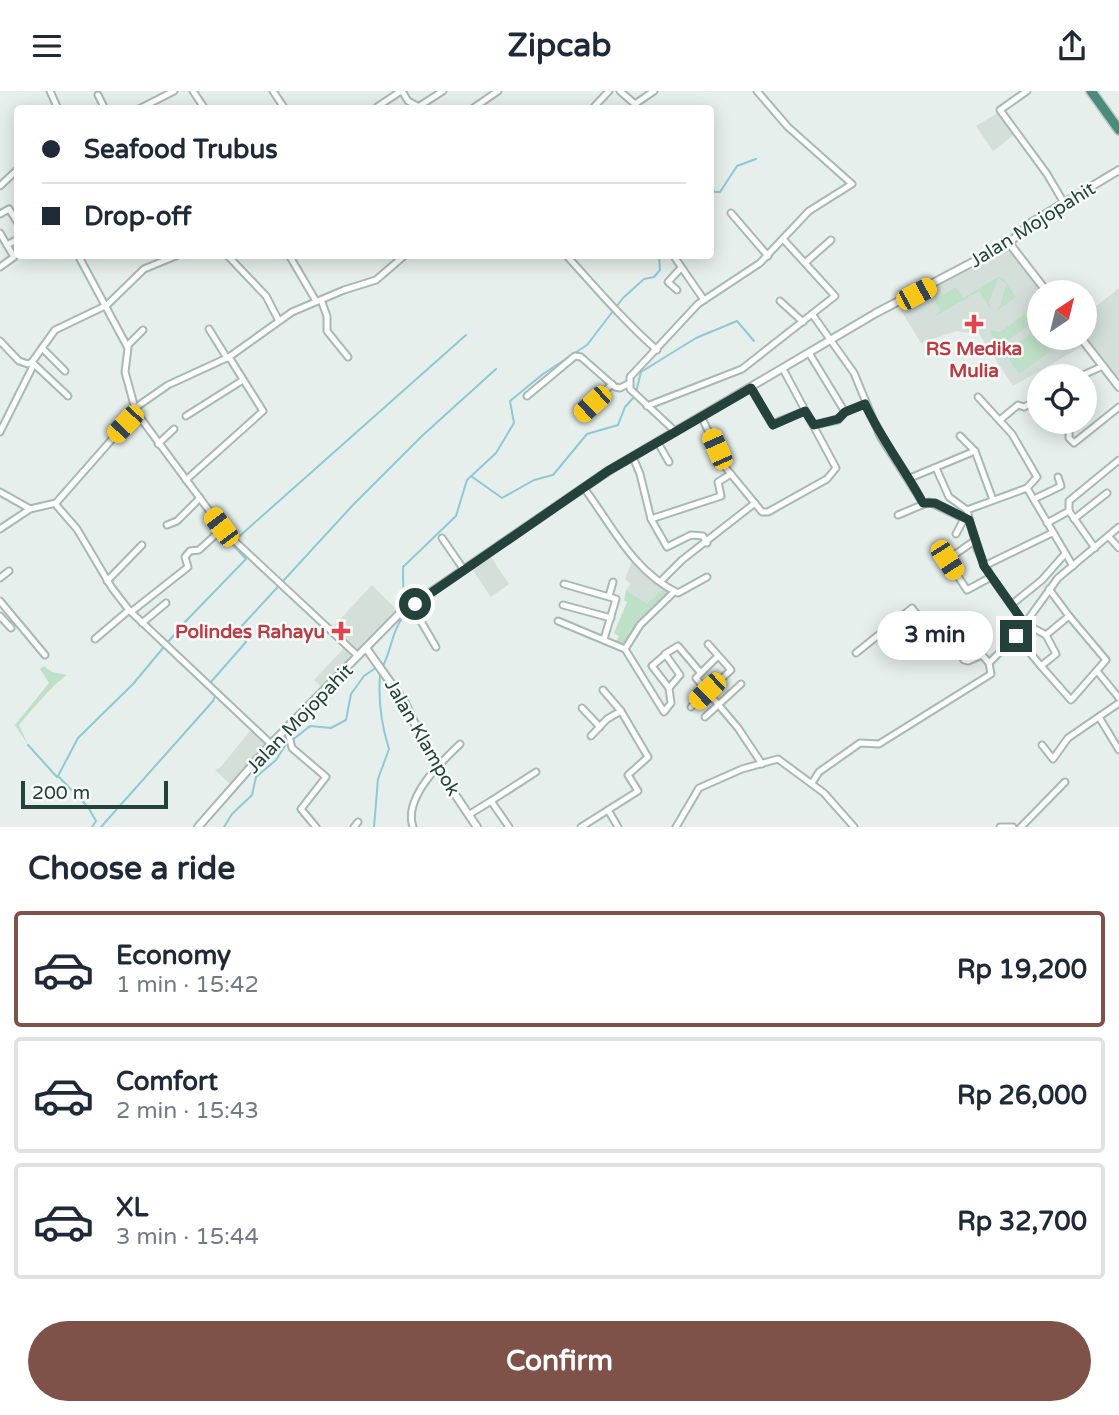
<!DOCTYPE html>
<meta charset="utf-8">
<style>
body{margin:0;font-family:"Varela Round",sans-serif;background:#f2f2f3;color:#1f2937;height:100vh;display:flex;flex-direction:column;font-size:26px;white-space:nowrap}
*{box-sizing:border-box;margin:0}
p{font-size:23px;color:#747a83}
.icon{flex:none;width:38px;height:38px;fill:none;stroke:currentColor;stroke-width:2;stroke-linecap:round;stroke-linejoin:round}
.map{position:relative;height:736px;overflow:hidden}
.details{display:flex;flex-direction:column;background:#fff;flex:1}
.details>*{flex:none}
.top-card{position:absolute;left:14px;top:14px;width:700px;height:154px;border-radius:7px;box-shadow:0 4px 18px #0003;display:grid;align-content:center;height:154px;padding:0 28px;background:#fff}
.needle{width:46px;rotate:35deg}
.controls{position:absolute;left:1027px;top:189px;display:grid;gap:14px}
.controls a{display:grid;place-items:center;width:70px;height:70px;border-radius:50%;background:#fff;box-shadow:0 4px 18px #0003;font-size:35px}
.scale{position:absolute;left:21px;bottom:18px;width:147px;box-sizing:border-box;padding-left:7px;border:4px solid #24423a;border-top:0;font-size:19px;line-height:24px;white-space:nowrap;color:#24423a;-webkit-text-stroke:5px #f7fbf9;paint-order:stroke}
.end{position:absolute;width:32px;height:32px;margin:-16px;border:9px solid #24423a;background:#fff;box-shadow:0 0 0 4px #fff}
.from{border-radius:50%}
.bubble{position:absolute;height:49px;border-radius:24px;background:#fff;box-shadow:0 4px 18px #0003;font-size:23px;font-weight:700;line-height:49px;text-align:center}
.car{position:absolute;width:21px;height:42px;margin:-21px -10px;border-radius:9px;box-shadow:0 0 5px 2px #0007;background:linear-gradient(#f5c518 24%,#345 0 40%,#f5c518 0 76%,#345 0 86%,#f5c518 0)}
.top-card b{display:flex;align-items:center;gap:24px;height:66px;font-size:26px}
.top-card b+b{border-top:2px solid #e0e1e3}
.top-card i{width:18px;height:18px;background:#1f2937}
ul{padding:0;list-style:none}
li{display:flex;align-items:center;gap:21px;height:116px;margin:0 14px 10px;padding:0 14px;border:4px solid #e0e1e3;border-radius:7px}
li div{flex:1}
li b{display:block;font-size:26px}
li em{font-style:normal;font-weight:700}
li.current{border-color:#7f5249}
li>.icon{width:63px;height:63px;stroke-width:1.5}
h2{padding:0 28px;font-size:32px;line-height:84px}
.cta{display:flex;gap:14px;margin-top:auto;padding:14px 28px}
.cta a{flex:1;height:80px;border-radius:42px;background:#7f5249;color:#fff;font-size:28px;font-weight:700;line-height:80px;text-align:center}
header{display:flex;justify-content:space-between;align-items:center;height:91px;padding:0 28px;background:#fff;font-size:32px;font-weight:700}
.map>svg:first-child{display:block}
</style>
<header><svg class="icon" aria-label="menu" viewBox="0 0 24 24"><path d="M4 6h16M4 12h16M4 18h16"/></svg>Zipcab<svg class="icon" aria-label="share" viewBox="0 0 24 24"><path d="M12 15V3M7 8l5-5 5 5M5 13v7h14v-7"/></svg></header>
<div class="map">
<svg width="1119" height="736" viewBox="0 0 1119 736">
<rect width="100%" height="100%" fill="#e6efeb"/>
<g fill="#d4dfda">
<path d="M999,21L1015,43L993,60L976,35Z"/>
<path d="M1008,158L1041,201L1040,247H1074L1081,256L1013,295L979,243L956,240L921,252L899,216Z"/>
<path d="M1119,197V284L1116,286L1085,247V224Z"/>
<path d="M491,466L509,493L491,506L472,478Z"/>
<path d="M632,470L665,496L650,513L640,512L626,499L631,493L625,488Z"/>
<path d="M372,494L397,519L358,561L332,537Z"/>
<path d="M345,556L355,565L323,598L314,589Z"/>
<path d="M252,637L268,654L232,695L215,679L221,676Z"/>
</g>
<g fill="#bfe0c8">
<path d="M998,186L1003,187L1016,206L995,221L1000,215L1006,193L998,187L989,212L992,220L979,200L934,226L940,220L934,209L956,196L963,207Z"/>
<path d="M1025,223L1035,237L1030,233L1001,255L1006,261L1036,239L1044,254L1051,260L1019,283L990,242L991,239L1000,241Z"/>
<path d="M665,496L670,501L637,534L624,555L616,551L619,545L614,542L627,511L624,509L626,499L647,513Z"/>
<path d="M44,575L52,581L67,584C53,593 31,620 19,634L28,654L15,634L49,592L40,578Z"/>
</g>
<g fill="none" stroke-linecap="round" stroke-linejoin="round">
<g stroke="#8ec9d4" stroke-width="2">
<path d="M710,94L715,101H720L737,75L756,68"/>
<path d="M636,301L641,281L696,247L737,230L754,250"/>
<path d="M471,385L502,407L534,389L553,384L587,343L618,334L625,316L634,306"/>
<path d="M405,518C403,504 403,490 403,476L456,425L467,389L496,362L514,332L510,310L543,283L587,254L623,207L644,188L654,186L660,179L659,164"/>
<path d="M383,575C392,557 392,539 405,523"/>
<path d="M210,592L246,551L240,537L352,415L423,344L496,278"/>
<path d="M28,654L57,686"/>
<path d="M92,736L96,730L88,716L58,685L78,647L133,593L183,533L246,468L232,453L234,450L466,244"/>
<path d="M101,736L213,610L215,605L206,596"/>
<path d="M224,736L232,723L252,704L256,686L276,669L285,655L310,635L331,637L346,629L351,603L364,585L377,576"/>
<path d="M374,736L378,688L389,658C381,633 378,611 380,584"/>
</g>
<defs>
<g id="minor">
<path d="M50,0L58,18"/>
<path d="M193,0L205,18"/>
<path d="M273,0L285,18"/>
<path d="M402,0L408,10L419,16"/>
<path d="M620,0L635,13L654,0"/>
<path d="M1027,0L1000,19L1047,83L1064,112"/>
<path d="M98,4L105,18"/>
<path d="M377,16L401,0"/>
<path d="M418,16L443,0"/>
<path d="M139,18L174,0"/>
<path d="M472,18L498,0"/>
<path d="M592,18L609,0"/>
<path d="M0,95L18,78"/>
<path d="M731,122L768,165"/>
<path d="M0,123L9,118L18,132"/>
<path d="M0,142L7,154"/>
<path d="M78,164L128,257L125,281L136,321L225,441L358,565"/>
<path d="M227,164L266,205L279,230"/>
<path d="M289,164L316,210"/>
<path d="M566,164C596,197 624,230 657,259"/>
<path d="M673,164L704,209"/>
<path d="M806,171L831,149"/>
<path d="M0,176L14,166L7,154L18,148"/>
<path d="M677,199L668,191L680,178"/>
<path d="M321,209L327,225V240L348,266"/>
<path d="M780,210L803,231"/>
<path d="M812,223L854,282L880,345L923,412"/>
<path d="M209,238L227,267"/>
<path d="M0,250L19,270L28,273L32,271"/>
<path d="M127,255L143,239"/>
<path d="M42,257L65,280"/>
<path d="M809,262L845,321L865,313"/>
<path d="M34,273L68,305"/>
<path d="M1081,285L1103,275"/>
<path d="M751,297L772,333L805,320"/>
<path d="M527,305L575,265L581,266L615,296L620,297L628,293"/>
<path d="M978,306L1012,343L1037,386L1027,397"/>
<path d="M647,315L742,278L835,205L783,148"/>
<path d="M135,317L168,294L229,266L292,221L344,199L376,189L405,164"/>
<path d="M136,321L56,412L57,415L77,438L112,497L129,519L271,653"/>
<path d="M580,324L612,293"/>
<path d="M186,325L243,289"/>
<path d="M702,327L726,377L762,421H768L827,388L836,377L783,278"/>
<path d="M1000,329L1018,314L1024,316L1040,308"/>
<path d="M1069,331V347L1074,352L1119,316"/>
<path d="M814,334L838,329L845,321"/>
<path d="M0,341L34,273L32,271L55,239L107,214L144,178L178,164"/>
<path d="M676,341L630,298V286L698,213L760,172L809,120L852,93L788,36L757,0"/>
<path d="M960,345L975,360"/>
<path d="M658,352L669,371"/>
<path d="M158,353L174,338"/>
<path d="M633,366L640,383L651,428L721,405L718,391L731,383"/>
<path d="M936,377L949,406L967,419"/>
<path d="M910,387L975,360L993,409"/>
<path d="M186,389L263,320L229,266"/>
<path d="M584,397C613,436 633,480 678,502L707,486"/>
<path d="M0,401L30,418"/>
<path d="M1034,408L1061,395L1058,386"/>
<path d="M1069,420L1095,457"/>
<path d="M898,424L929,411L969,430"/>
<path d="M651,428L667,456L691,444L703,445L707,452"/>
<path d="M1074,428L1107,402"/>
<path d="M1047,432L1069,420V410L1119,369"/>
<path d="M167,434L177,430L200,407"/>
<path d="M0,438L30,418L56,412"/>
<path d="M956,443L964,428"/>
<path d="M1109,446L1119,457"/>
<path d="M442,447L464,479"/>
<path d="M974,450L947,469L967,499L991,486"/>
<path d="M984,475L1052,442"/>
<path d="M0,487L9,480"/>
<path d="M107,490L142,454"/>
<path d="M661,490L682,469L755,412"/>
<path d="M564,493L616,508L604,548"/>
<path d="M609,505L613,491"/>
<path d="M0,510L45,564"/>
<path d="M563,514L611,527"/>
<path d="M1011,514L1042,489L1064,464"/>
<path d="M412,515L436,556"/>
<path d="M131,521L188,476L185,466L190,460L199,459L222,438"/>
<path d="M0,525L11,537"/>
<path d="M558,530L625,558L664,621L671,612L669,597L680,584L665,563L678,555L700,581"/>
<path d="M142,532L166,512"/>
<path d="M1046,544L1024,532L991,486L977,458L967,419L1027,397L1073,475"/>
<path d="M1016,545L1041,575L1056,563L1046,544L1069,525L1049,498"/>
<path d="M95,548L129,519"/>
<path d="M904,550L938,528L964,569L968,570L982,564L989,572"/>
<path d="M625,558L640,534L674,501"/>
<path d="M856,562L912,517L926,535"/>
<path d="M665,564L652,575L669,597"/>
<path d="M718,565L696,587L738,637L762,673"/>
<path d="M1041,575L1071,609L1106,569L1069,525"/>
<path d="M1097,580L1119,607"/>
<path d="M603,599L621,620L648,666L628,684L638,700L608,719L618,736"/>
<path d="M691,616L731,579L708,553"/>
<path d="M582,617L600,636"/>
<path d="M705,626L741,593"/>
<path d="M1099,626L1119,659"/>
<path d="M287,637L292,657L326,686L301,718L316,736"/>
<path d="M591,645L607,628L621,620"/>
<path d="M1042,654L1053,668L1068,647L1119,612"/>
<path d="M812,692L819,681L860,652L879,653L991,583L989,572L1016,545L1058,487L1119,436"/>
<path d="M491,710L536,681"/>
<path d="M470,723L491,710L509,736"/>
<path d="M354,736L358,731"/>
<path d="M413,736C403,707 441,671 460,653"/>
<path d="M581,736L608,719"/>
<path d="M676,736L699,697L742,678L778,668L824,702L854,736"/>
<path d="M1000,736H1013"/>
<path d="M1021,736L1065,691"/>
</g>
<g id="tertiary">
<path d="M1009,152L1047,201"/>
<path d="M1081,247L1119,296"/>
<path d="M366,557L405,612L433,671L477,736"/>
<path d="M198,736L271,653L399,523L608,380L876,222L1009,152L1032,131L1119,79"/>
</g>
<path id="trunk" d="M1091,0L1119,39"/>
</defs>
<use href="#minor" stroke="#a8b8b2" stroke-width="9"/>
<use href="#tertiary" stroke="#a8b8b2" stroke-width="10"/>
<use href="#trunk" stroke="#c2cac8" stroke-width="12"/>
<use href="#minor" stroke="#fff" stroke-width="5"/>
<use href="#tertiary" stroke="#fff" stroke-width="6"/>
<use href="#trunk" stroke="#4c8a7c" stroke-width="9"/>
</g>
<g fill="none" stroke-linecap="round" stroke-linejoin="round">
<path stroke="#24423a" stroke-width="9" d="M415,513L608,380L751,297L773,334L805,320L814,334L838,328L845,321L865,313C881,348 905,378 923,412H935L969,429L984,475L1024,532L1016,545"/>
</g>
<g fill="#e0444e" stroke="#f7fbf9" stroke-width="2.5">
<path d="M970.5 222.5h7v7h7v7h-7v7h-7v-7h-7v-7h7z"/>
<path d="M337.5 529.5h7v7h7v7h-7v7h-7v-7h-7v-7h7z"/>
</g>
<g text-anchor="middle" stroke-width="5" stroke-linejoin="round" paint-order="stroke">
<g font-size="19" fill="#24423a" stroke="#f7fbf9">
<text transform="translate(1032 133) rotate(-32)" y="7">Jalan Mojopahit</text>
<text transform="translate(299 627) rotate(-46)" y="7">Jalan Mojopahit</text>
<text transform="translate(423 646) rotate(60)" y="7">Jalan Klampok</text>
</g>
<g font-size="19" font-weight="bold" fill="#be3a42" stroke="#f7fbf9">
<text x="974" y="264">RS Medika<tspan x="974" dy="22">Mulia</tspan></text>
<text x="325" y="547" text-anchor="end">Polindes Rahayu</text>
</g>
</g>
</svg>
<div class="controls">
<a><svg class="needle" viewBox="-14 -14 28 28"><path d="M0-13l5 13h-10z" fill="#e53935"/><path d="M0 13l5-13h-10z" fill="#747a83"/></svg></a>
<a><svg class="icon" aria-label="locate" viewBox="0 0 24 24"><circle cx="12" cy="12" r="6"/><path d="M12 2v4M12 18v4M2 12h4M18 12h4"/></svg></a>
</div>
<div class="scale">200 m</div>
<i class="end from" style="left:415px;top:513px"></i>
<i class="end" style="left:1016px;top:545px"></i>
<div class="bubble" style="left:877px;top:520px;width:116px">3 min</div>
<i class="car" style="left:916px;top:203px;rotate:62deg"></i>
<i class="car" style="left:592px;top:313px;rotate:227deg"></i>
<i class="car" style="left:125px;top:333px;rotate:223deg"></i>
<i class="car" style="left:717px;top:358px;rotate:336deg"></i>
<i class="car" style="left:221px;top:436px;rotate:323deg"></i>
<i class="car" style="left:947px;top:469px;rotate:147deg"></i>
<i class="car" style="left:707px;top:600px;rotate:226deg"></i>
<div class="top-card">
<b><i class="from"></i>Seafood Trubus</b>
<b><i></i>Drop-off</b>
</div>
</div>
<section class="details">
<h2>Choose a ride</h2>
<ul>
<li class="current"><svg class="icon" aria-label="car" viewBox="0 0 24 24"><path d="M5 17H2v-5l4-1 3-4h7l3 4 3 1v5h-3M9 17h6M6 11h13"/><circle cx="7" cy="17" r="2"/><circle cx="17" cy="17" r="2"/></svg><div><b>Economy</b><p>1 min · 15:42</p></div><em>Rp 19,200</em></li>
<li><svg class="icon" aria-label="car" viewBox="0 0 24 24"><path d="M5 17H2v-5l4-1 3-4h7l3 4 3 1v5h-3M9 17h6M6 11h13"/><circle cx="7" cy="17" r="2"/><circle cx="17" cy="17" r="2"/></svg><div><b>Comfort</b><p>2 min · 15:43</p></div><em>Rp 26,000</em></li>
<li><svg class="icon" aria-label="car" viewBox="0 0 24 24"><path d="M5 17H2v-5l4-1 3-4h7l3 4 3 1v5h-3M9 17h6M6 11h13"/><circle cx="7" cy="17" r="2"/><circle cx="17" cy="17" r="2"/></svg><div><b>XL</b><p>3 min · 15:44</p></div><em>Rp 32,700</em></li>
</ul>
<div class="cta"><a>Confirm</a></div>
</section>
